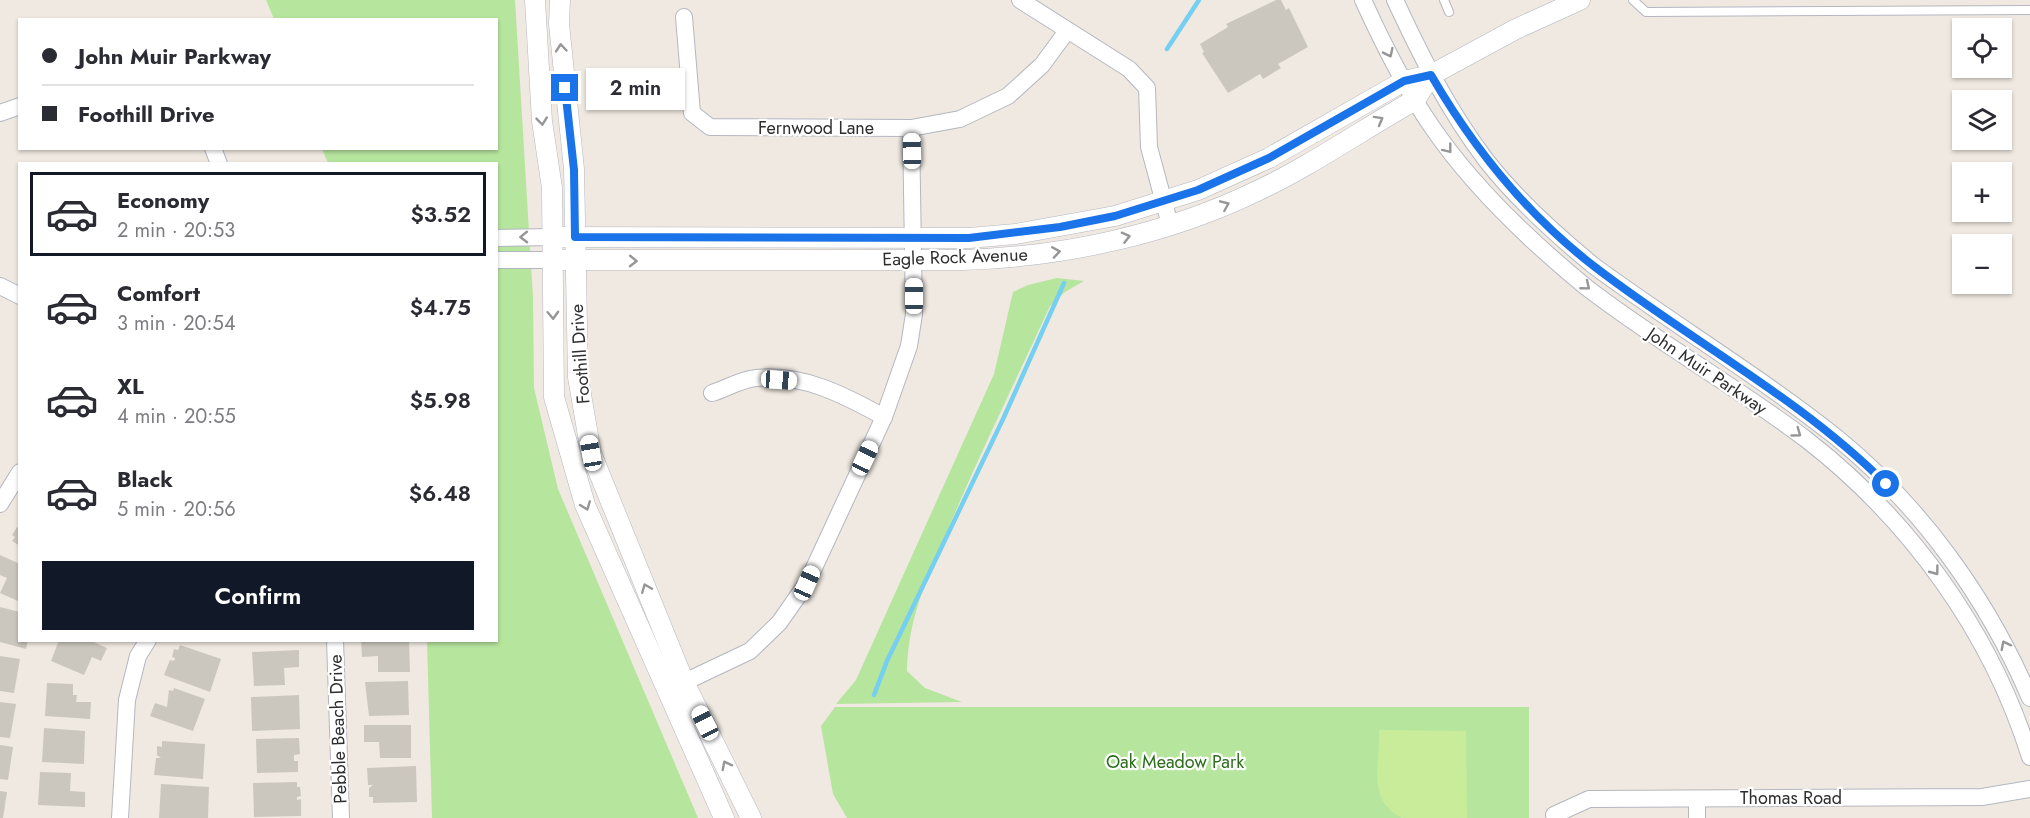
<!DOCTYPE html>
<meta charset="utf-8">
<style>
body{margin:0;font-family:Jost,sans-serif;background:#f2f2f3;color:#2b2b33;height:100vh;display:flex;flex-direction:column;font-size:22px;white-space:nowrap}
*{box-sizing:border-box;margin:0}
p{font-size:20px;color:#7c7c81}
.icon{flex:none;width:33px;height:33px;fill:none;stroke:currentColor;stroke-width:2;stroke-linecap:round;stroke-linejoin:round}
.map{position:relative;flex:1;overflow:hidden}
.panel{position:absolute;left:18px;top:162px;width:480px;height:480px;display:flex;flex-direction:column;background:#fff;border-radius:0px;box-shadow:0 2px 4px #0004}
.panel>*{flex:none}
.top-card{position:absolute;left:18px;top:18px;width:480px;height:132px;border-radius:0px;box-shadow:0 2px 4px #0004;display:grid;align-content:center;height:132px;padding:0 24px;background:#fff}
.controls{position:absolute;left:1952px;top:18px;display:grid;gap:12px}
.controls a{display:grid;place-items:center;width:60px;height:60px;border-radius:0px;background:#fff;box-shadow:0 2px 4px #0004;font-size:30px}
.end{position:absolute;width:27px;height:27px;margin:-14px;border:8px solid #1a73e8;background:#fff;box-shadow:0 0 0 3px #fff}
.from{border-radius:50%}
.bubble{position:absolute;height:42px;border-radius:0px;background:#fff;box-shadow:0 2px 4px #0004;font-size:20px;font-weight:600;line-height:42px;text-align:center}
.car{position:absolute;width:18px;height:36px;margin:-18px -9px;border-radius:8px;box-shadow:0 0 4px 2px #0007;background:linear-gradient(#fff 24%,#345 0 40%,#fff 0 76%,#345 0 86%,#fff 0)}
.top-card b{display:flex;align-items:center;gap:21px;height:57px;font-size:22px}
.top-card b+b{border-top:2px solid #e1e1e2}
.top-card i{width:15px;height:15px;background:#2b2b33}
ul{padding:10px 0 0;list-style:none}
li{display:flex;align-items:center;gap:18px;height:84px;margin:0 12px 9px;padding:0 12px;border:3px solid transparent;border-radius:0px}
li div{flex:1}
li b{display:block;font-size:22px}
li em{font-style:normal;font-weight:600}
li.selected{border-color:#111827}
li>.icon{width:54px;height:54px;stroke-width:1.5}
.button{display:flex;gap:12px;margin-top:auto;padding:12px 24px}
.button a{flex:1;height:69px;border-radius:0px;background:#111827;color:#fff;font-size:24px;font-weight:600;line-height:69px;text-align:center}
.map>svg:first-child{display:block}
</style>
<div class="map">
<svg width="2030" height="818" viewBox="0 0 2030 818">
<rect width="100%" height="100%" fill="#efe9e1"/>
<g fill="#b6e59e">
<path d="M266,0H515L533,298L534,388L558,489L698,818H432L427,641L496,640V164L328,163L322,149L496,148V20L274,19Z"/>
<path d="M1057,278L1084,281L1065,292L1050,306C1018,376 984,445 954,515C932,566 908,614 907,671L925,688L962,702L836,704L856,680L994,374L1013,292L1028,285Z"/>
<path d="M835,707H1529V818H847L833,794L821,726Z"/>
</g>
<path fill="#c9ec9a" d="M1379,730L1466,731L1467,818H1402C1365,800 1381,762 1379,730Z"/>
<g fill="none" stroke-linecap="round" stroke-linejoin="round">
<g stroke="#75cff0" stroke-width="4.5">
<path d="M1167,49L1199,0"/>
<path d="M874,695L887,661L1004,417L1064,283"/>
</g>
</g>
<g fill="#cbc7bf">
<path d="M1276,0H1281L1286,10L1289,8L1308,47L1278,64L1281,68L1263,79L1260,74L1228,93L1202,53L1204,52L1200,44L1228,27L1226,24Z"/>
<path d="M17,527L20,529V546L12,541L15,537L12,535Z"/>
<path d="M0,555L20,564V602L0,593L7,578L0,575Z"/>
<path d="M0,607L20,612V640H28L26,649L0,642Z"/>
<path d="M59,640H89L107,648L101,661L92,657L84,675L51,661Z"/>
<path d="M361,640H409L410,672H378V656L362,657Z"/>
<path d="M180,645L221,659L210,692L164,675L170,660L174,661L175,658L172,657L174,649L178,650Z"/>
<path d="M299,650V667L284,668L285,685L254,686L252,652Z"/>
<path d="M0,656L20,659L14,693L0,691Z"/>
<path d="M408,681L409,715L369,716L365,682Z"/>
<path d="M47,683L73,684V695H77L76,702H91L90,719L45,716Z"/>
<path d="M174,688L205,699L193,731L150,716L155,703L167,707L169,690L173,691Z"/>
<path d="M299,695L300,729L252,731L251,697Z"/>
<path d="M0,702L16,704L10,738L0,737Z"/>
<path d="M364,725H411V758H380L379,742H364Z"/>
<path d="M44,728L85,731L84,764L42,762Z"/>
<path d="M299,738L300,754L294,755V761H298V772L257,773L256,739Z"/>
<path d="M162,741L205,744L203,779L154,775L156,758H161L157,755V746L162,747Z"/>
<path d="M0,745L13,747L8,780L0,779Z"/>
<path d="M416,766L417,802L373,803V797H369V788L373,785H368L367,768Z"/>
<path d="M40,772L71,773L70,791L85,792V807L38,805Z"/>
<path d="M297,782V787H300L301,796L297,797V800L301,799V816L254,817L253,783Z"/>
<path d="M161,784L209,787L208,818H159Z"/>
<path d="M0,791L7,792L3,818H0Z"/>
</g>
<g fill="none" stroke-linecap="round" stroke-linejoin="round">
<defs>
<g id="service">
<path d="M1444,0L1449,12"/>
<path d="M1633,0L1646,12L2030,10"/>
</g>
<g id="minor">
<path d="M1020,0L1129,69L1147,88L1149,147L1170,225"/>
<path d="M1363,0C1383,44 1405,88 1432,127C1473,187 1530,241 1586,287C1657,342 1736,386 1807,440C1910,520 1991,632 2030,757"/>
<path d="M1395,0C1421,56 1448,110 1486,160C1517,200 1555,234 1594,266C1673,324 1759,376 1836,437C1921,506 1987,598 2030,698"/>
<path d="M684,17L692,113L710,127L911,128L960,119L1008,96L1042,65L1067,31"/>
<path d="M0,113L20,106"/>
<path d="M213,148L219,164"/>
<path d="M496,238L552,237"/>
<path d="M496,260H551"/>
<path d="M0,286L20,296"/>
<path d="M712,393C725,389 742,379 756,378C802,373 844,395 884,417"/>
<path d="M0,504L20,472"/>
<path d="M335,640L341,818"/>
<path d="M674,687L750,651L779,623L807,583L884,417L909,346L914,314L911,128"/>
<path d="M1697,799V818"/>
<path d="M1554,815L1589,799L1982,797L2030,789"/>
<path d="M120,818L127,700L138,656L148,640"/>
</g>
<g id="tertiary">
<path d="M535,0L542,121L552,188L554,397L585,505L724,818"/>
<path d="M560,0L559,24L574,169L578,377L591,453L684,682L751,818"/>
<path d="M552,237L969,238L1016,234L1115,216L1198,190L1269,158L1404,81L1431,75L1516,29L1580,0"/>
<path d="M551,260H962C1062,257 1166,235 1257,191C1312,165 1362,130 1415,100L1431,75"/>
</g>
</defs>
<use href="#service" stroke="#b4b7c1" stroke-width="10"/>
<use href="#minor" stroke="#b4b7c1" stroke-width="18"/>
<use href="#tertiary" stroke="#b4b7c1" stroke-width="21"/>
<use href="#service" stroke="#fff" stroke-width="8"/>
<use href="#minor" stroke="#fff" stroke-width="16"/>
<use href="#tertiary" stroke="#fff" stroke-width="20"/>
</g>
<defs><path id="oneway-chevron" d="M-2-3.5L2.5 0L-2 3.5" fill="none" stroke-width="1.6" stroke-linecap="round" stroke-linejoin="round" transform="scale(1.5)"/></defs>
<g stroke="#969696">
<use href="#oneway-chevron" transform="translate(561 48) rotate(-95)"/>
<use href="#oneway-chevron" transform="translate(1389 53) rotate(64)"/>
<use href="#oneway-chevron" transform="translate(1379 120) rotate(-29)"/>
<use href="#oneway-chevron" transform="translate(542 121) rotate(84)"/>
<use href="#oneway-chevron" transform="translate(1448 149) rotate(52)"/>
<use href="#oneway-chevron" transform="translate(1225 205) rotate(-23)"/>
<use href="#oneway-chevron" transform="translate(524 237) rotate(179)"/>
<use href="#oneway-chevron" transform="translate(1126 237) rotate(-14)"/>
<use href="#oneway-chevron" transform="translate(1056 252) rotate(-9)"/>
<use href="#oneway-chevron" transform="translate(633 261) rotate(1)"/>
<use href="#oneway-chevron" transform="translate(1586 286) rotate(39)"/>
<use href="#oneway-chevron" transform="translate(553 315) rotate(88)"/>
<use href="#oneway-chevron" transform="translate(1797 433) rotate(36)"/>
<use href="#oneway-chevron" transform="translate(586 506) rotate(69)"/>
<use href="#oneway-chevron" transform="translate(1935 571) rotate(53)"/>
<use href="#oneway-chevron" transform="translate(646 588) rotate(-112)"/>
<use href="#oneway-chevron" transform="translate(2005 645) rotate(-117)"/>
<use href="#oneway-chevron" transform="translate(726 765) rotate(-117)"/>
</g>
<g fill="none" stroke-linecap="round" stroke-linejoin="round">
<path stroke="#1a73e8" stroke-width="8" d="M565,88L574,170L575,237L969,238L1060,227L1115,216L1198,190L1269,158L1404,81L1431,75C1474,149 1527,215 1595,267C1691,341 1800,398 1886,484"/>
</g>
<g text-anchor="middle" stroke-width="4.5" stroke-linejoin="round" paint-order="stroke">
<g font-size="18" fill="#2e2e2e" stroke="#fff">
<text x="816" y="134">Fernwood Lane</text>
<text transform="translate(955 257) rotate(-2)" y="6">Eagle Rock Avenue</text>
<text transform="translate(580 354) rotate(-94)" y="6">Foothill Drive</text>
<text transform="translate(1707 371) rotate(34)" y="6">John Muir Parkway</text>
<text transform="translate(338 729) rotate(-92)" y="6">Pebble Beach Drive</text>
<text x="1791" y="804">Thomas Road</text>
</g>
<g font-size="18" fill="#2c6e1b" stroke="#fff">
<text x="1175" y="768">Oak Meadow Park</text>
</g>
</g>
</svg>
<div class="controls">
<a><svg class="icon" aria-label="locate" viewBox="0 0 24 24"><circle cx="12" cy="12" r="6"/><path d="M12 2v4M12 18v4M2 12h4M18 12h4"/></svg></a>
<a><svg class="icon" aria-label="layers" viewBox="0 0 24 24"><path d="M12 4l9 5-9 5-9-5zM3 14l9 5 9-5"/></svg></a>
<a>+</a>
<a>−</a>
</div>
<i class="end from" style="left:1886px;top:484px"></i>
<i class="end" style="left:565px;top:88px"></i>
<div class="bubble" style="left:586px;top:68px;width:99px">2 min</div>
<i class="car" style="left:912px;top:151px;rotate:359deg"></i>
<i class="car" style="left:914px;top:296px;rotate:0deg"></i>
<i class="car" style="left:779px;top:380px;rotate:94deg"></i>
<i class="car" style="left:591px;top:453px;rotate:350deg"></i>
<i class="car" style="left:865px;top:458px;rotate:25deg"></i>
<i class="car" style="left:807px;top:583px;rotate:24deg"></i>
<i class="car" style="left:705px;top:723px;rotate:333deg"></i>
<div class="top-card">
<b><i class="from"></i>John Muir Parkway</b>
<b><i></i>Foothill Drive</b>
</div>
<section class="panel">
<ul>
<li class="selected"><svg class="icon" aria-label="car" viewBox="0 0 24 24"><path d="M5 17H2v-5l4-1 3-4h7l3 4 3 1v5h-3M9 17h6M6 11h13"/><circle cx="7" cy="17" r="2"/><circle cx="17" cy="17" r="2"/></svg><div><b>Economy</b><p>2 min · 20:53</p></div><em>$3.52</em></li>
<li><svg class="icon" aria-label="car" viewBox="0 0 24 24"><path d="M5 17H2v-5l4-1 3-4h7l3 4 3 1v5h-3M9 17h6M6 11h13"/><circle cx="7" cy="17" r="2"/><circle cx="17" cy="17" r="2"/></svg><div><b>Comfort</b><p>3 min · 20:54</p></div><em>$4.75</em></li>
<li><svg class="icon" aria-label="car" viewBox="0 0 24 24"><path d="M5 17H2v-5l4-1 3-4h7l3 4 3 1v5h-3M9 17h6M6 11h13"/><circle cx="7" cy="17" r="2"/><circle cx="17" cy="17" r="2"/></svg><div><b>XL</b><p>4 min · 20:55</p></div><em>$5.98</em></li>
<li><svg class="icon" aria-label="car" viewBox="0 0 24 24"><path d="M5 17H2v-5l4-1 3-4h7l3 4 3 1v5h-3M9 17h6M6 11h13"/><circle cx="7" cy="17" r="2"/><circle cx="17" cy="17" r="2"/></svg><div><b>Black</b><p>5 min · 20:56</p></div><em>$6.48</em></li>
</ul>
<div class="button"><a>Confirm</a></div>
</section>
</div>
